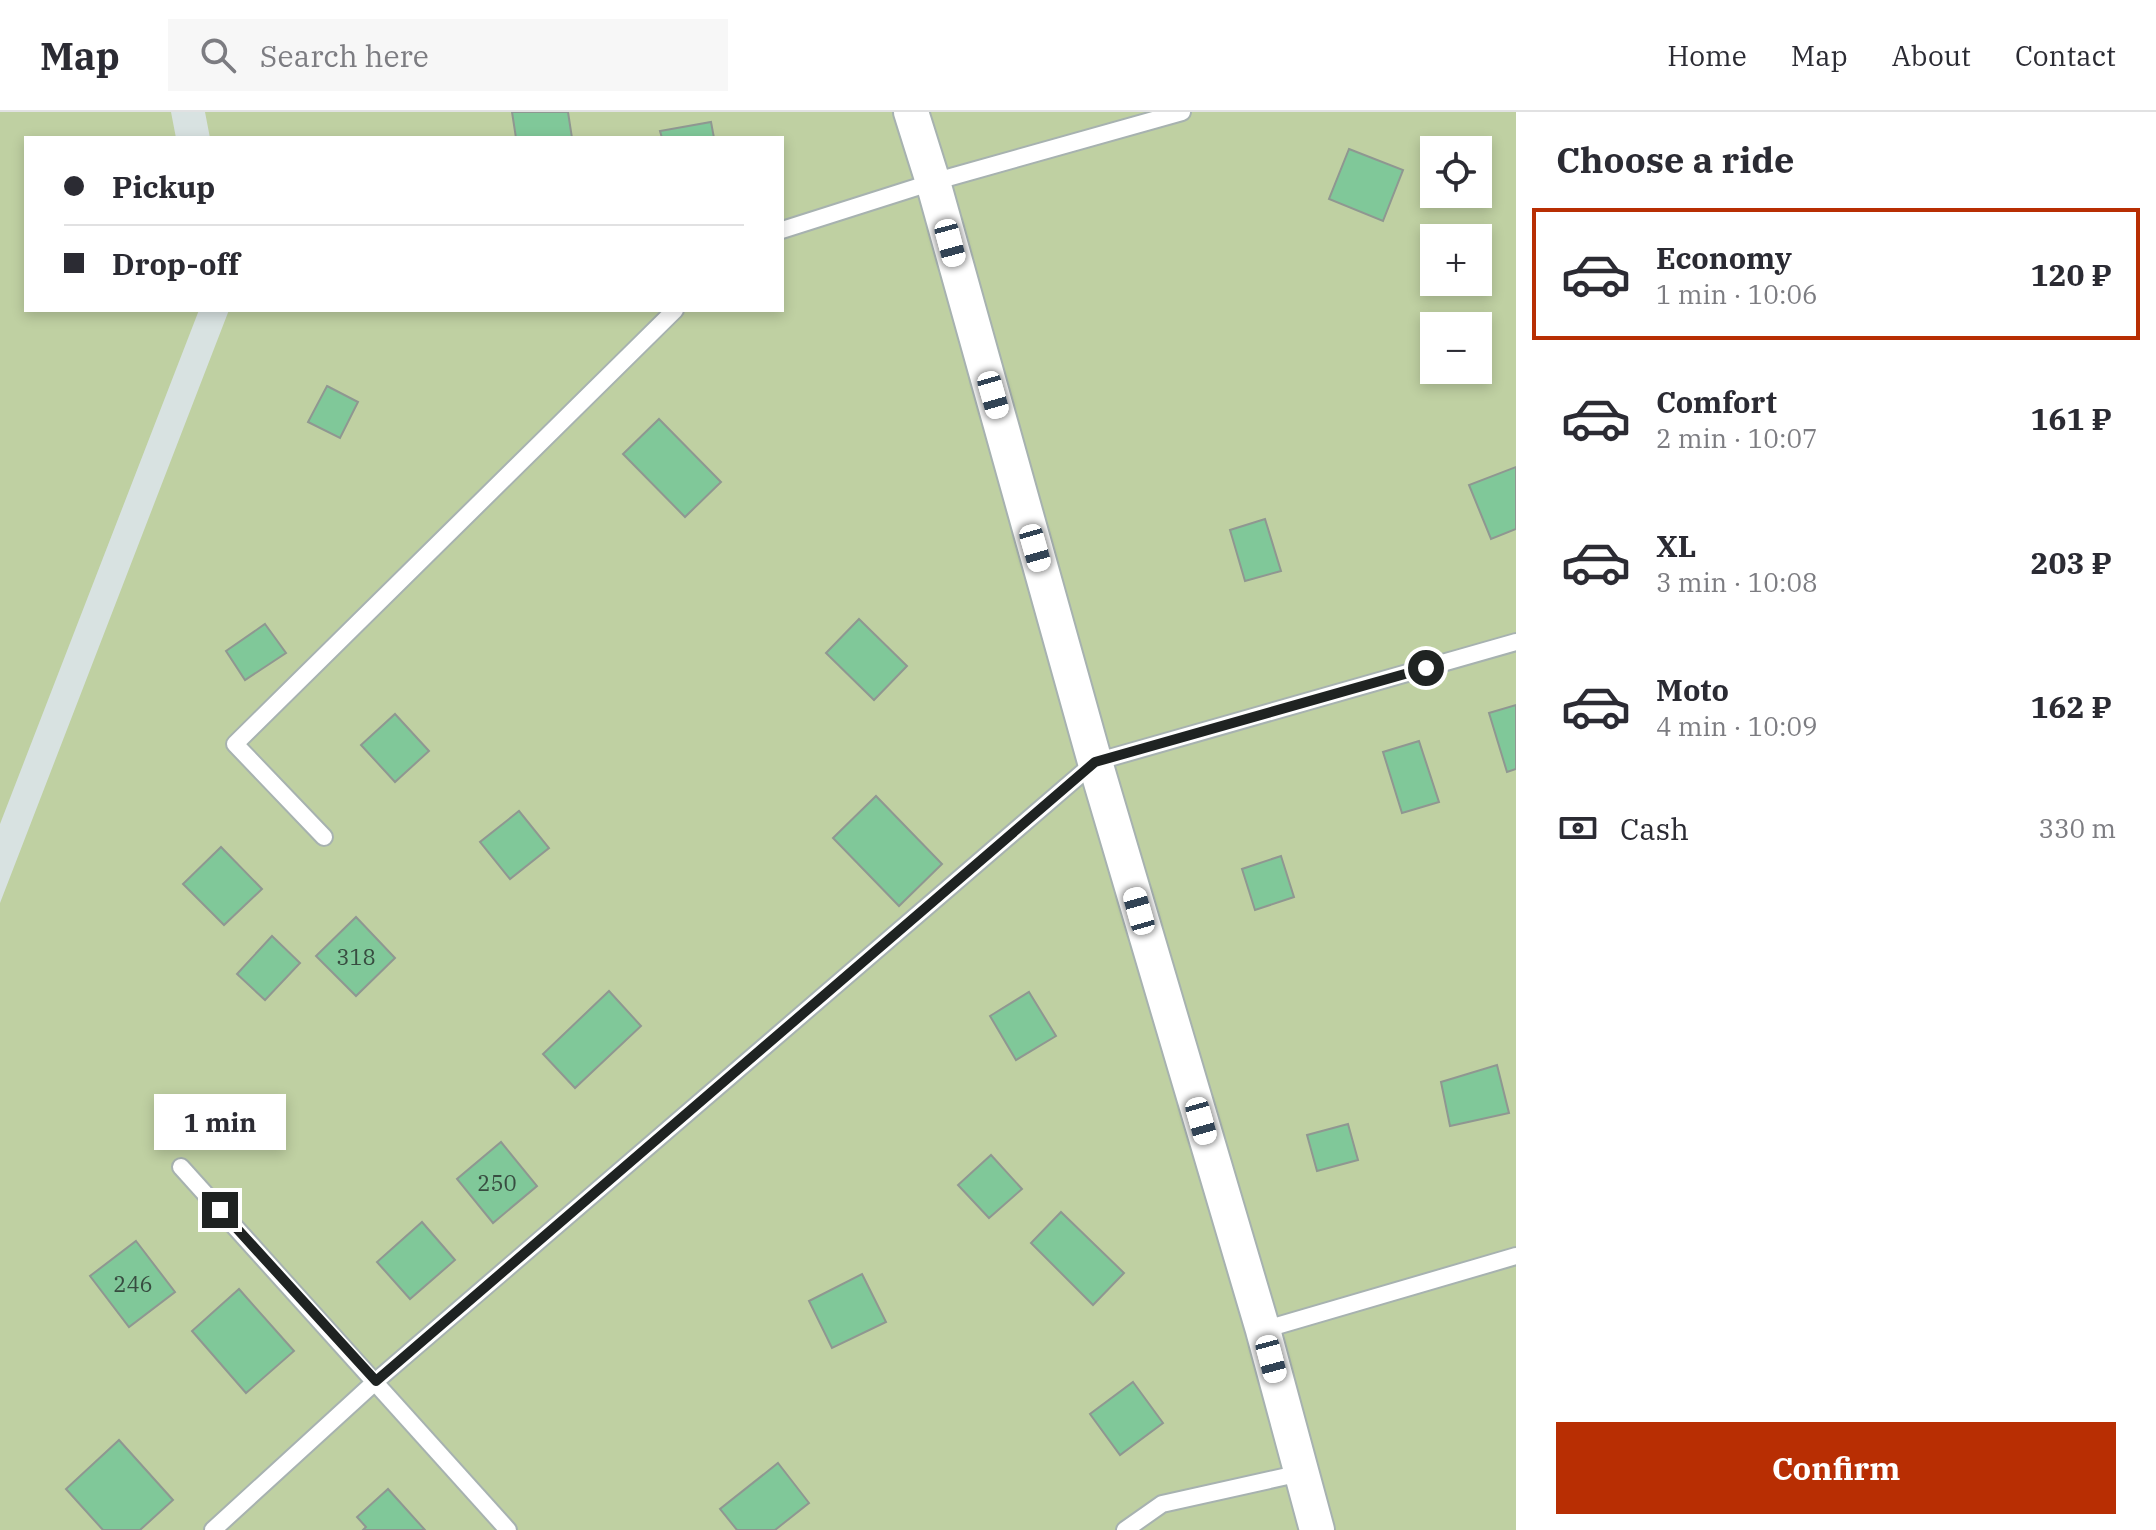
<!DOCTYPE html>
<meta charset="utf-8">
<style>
body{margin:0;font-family:"IBM Plex Serif",serif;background:#f7f7f7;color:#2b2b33;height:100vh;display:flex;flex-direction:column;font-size:30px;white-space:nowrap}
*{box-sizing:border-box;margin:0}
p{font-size:26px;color:#7c7c81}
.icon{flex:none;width:44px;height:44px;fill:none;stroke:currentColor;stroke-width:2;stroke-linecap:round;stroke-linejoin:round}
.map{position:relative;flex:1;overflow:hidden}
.panel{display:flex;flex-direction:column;background:#fff;width:640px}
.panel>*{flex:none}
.hud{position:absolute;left:24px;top:24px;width:760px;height:176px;border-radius:0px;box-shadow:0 4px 12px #0003;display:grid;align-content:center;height:176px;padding:0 40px;background:#fff}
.fabs{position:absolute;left:1420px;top:24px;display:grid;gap:16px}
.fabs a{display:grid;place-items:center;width:72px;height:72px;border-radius:0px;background:#fff;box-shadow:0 4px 12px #0003;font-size:40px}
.end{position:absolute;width:36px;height:36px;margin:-18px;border:10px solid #1f2322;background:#fff;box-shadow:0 0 0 4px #fff}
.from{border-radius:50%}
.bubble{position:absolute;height:56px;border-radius:0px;background:#fff;box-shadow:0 4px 12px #0003;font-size:26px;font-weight:700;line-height:56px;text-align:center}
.car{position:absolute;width:24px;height:48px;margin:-24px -12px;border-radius:10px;box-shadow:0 0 6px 2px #0007;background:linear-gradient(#fff 24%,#345 0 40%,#fff 0 76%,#345 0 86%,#fff 0)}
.hud b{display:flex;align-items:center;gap:28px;height:76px;font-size:30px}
.hud b+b{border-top:2px solid #e1e1e2}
.hud i{width:20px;height:20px;background:#2b2b33}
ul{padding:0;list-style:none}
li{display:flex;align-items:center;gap:24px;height:132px;margin:0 16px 12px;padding:0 24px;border:4px solid transparent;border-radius:0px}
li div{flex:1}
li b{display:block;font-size:30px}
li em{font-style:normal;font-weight:700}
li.selected{border-color:#b82e03}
li>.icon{width:72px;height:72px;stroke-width:1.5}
h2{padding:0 40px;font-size:36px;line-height:96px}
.pay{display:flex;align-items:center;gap:20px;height:88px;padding:0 40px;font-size:30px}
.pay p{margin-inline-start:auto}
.button{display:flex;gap:16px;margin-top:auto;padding:16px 40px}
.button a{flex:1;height:92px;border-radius:0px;background:#b82e03;color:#fff;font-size:32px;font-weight:700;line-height:92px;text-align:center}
header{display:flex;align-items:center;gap:48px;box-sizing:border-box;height:112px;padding:0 40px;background:#fff;border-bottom:2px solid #e1e1e2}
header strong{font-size:38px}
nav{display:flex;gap:44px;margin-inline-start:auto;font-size:28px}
.search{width:560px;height:72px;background:#f7f7f7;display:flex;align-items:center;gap:20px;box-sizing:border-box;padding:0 28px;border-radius:0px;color:#7c7c81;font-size:30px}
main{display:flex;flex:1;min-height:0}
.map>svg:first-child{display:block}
</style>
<header>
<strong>Map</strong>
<div class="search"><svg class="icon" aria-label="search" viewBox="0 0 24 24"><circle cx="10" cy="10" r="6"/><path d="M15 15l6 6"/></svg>Search here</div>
<nav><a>Home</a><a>Map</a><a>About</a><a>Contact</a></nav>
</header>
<main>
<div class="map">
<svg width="1516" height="1418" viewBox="0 0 1516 1418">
<rect width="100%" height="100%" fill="#d8e2e1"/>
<g fill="#bfd0a2" fill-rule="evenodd">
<path d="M0,0H171L176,26H26V198H199L0,712Z"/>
<path d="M205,0H1516V1418H0V791L229,198H782V26H210ZM1434,38H1478V82H1434ZM1434,126H1478V170H1434ZM1434,214H1478V258H1434Z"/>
</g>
<g fill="#80c899" stroke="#8f9791" stroke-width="2">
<path d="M512,0H568L572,26H516Z"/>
<path d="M711,10L714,26H662L660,19Z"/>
<path d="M1349,37L1403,58L1383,109L1329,87Z"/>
<path d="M327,274L358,290L340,326L308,310Z"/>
<path d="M659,307L721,370L685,405L623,342Z"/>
<path d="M1516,355V417L1491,427L1469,373Z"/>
<path d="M1265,407L1281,459L1245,469L1230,418Z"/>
<path d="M859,507L907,554L874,588L826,541Z"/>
<path d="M265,512L286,541L245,568L226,539Z"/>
<path d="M1516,593V657L1507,660L1489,601Z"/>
<path d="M395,602L429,639L395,670L361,633Z"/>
<path d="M1419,629L1439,690L1402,701L1383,640Z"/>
<path d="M876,684L942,752L899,794L833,726Z"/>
<path d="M519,699L549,736L510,767L480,730Z"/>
<path d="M221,735L262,777L224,813L183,772Z"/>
<path d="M1281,744L1294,785L1255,798L1242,757Z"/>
<path d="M356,805L395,846L356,884L316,844Z"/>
<path d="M272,824L300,851L265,888L237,862Z"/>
<path d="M609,879L641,914L575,976L543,942Z"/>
<path d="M1029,880L1056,924L1016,948L990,904Z"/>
<path d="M1497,953L1509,1001L1450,1014L1441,970Z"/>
<path d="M1348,1012L1358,1048L1317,1059L1307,1023Z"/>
<path d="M501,1030L537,1074L493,1111L457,1067Z"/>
<path d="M991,1043L1022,1077L989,1106L958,1073Z"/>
<path d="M1061,1100L1124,1161L1093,1193L1031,1131Z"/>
<path d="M422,1110L455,1148L410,1187L377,1150Z"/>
<path d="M136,1129L175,1180L129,1215L90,1164Z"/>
<path d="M862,1162L886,1210L832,1236L809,1189Z"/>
<path d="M239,1177L294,1239L246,1281L192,1219Z"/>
<path d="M1133,1270L1163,1311L1120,1343L1090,1302Z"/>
<path d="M119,1328L173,1388L140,1418H103L66,1377Z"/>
<path d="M778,1351L809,1391L775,1418H737L720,1397Z"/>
<path d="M388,1377L425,1418H363L366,1415L357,1405Z"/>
</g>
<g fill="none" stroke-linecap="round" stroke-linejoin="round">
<defs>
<g id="service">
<path d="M782,118L933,70L1182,0"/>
<path d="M324,725L235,632L675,198"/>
<path d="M181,1055L508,1418"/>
<path d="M1263,1218L1516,1144"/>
<path d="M213,1418L376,1269L1095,650L1516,530"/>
<path d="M1125,1418L1162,1392L1301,1361"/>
</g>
<path id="minor" d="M911,0L933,70L1095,650L1263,1218L1317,1418"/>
</defs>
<use href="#service" stroke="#a7b2b0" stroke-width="20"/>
<use href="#minor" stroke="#a7b2b0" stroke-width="38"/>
<use href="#service" stroke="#fff" stroke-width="16"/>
<use href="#minor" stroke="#fff" stroke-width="34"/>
</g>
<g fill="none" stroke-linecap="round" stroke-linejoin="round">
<path stroke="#1f2322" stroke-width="10" d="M220,1098L376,1269L1095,650L1426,556"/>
</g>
<g text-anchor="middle" stroke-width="8" stroke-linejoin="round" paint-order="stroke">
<g font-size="22" fill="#374c40">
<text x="356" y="853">318</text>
<text x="497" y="1079">250</text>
<text x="133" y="1180">246</text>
</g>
</g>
</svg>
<div class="fabs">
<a><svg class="icon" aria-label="locate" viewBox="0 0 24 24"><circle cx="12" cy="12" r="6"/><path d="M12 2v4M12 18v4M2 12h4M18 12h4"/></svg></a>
<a>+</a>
<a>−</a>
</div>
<i class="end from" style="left:1426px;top:556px"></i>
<i class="end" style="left:220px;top:1098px"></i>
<div class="bubble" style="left:154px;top:982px;width:132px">1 min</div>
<i class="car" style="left:950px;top:131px;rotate:165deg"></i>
<i class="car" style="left:993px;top:283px;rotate:164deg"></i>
<i class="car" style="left:1035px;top:436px;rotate:164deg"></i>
<i class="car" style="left:1139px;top:799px;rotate:344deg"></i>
<i class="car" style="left:1201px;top:1009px;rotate:164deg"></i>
<i class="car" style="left:1271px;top:1247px;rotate:165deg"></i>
<div class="hud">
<b><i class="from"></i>Pickup</b>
<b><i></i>Drop-off</b>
</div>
</div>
<section class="panel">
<h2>Choose a ride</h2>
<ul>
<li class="selected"><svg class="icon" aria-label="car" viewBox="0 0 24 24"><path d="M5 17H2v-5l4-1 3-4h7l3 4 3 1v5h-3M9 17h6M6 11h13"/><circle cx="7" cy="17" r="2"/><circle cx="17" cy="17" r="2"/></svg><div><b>Economy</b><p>1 min · 10:06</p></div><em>120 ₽</em></li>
<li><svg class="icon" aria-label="car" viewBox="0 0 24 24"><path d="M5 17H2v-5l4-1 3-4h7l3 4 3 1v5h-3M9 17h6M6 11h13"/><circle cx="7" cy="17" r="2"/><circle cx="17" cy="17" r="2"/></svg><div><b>Comfort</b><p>2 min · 10:07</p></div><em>161 ₽</em></li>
<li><svg class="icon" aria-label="car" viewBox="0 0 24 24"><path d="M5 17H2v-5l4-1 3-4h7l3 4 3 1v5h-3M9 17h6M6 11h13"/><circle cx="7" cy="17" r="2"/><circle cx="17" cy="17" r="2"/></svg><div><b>XL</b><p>3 min · 10:08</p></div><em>203 ₽</em></li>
<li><svg class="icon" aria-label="car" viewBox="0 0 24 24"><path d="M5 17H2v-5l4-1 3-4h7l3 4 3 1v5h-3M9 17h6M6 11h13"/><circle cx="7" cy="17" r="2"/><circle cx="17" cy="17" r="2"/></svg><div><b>Moto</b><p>4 min · 10:09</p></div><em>162 ₽</em></li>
</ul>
<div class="pay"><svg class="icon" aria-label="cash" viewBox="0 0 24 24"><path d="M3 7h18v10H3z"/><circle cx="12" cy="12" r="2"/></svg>Cash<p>330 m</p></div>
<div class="button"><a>Confirm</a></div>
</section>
</main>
